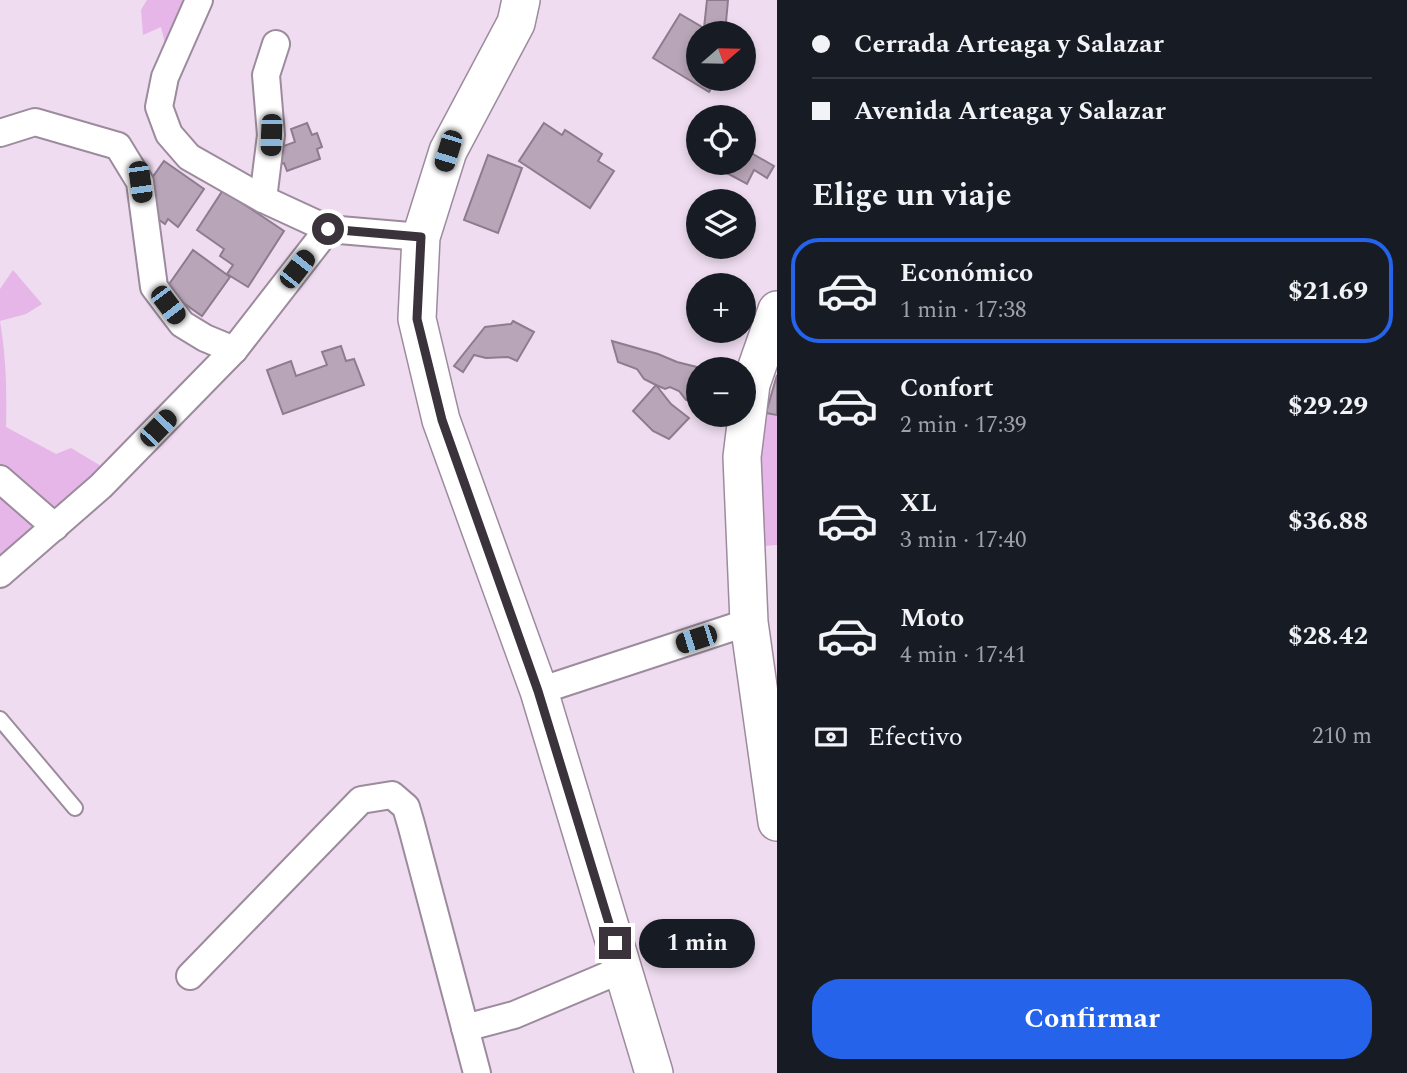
<!DOCTYPE html>
<html lang="es">
<meta charset="utf-8">
<style>
body{margin:0;font-family:Spectral,serif;background:#20242c;color:#f1f3f6;height:100vh;display:flex;flex-direction:column;font-size:26px;white-space:nowrap}
*{box-sizing:border-box;margin:0}
p{font-size:23px;color:#9ea1a6}
.icon{flex:none;width:38px;height:38px;fill:none;stroke:currentColor;stroke-width:2;stroke-linecap:round;stroke-linejoin:round}
.map{position:relative;flex:1;overflow:hidden}
.details{display:flex;flex-direction:column;background:#171b24;width:630px}
.details>*{flex:none}
.top-card{display:grid;align-content:center;height:154px;padding:0 35px;background:#171b24}
.needle{width:46px;rotate:70deg}
.controls{position:absolute;left:686px;top:21px;display:grid;gap:14px}
.controls a{display:grid;place-items:center;width:70px;height:70px;border-radius:50%;background:#171b24;box-shadow:0 4px 10px #0003;font-size:35px}
.end{position:absolute;width:32px;height:32px;margin:-16px;border:9px solid #3b333b;background:#fff;box-shadow:0 0 0 4px #fff}
.from{border-radius:50%}
.bubble{position:absolute;height:49px;border-radius:24px;background:#171b24;box-shadow:0 4px 10px #0003;font-size:23px;font-weight:700;line-height:49px;text-align:center}
.car{position:absolute;width:21px;height:42px;margin:-21px -10px;border-radius:9px;box-shadow:0 0 5px 2px #0007;background:linear-gradient(#222 24%,#8ab4d8 0 40%,#222 0 76%,#8ab4d8 0 86%,#222 0)}
.top-card b{display:flex;align-items:center;gap:24px;height:66px;font-size:26px}
.top-card b+b{border-top:2px solid #363941}
.top-card i{width:18px;height:18px;background:#f1f3f6}
ul{padding:0;list-style:none}
li{display:flex;align-items:center;gap:21px;height:105px;margin:0 14px 10px;padding:0 21px;border:4px solid transparent;border-radius:28px}
li div{flex:1}
li b{display:block;font-size:26px}
li em{font-style:normal;font-weight:700}
li.on{border-color:#2563eb}
li>.icon{width:63px;height:63px;stroke-width:1.5}
h2{padding:0 35px;font-size:32px;line-height:84px}
.pay{display:flex;align-items:center;gap:18px;height:77px;padding:0 35px;font-size:26px}
.pay p{margin-inline-start:auto}
.action{display:flex;gap:14px;margin-top:auto;padding:14px 35px}
.action a{flex:1;height:80px;border-radius:28px;background:#2563eb;color:#fff;font-size:28px;font-weight:700;line-height:80px;text-align:center}
main{display:flex;flex:1;min-height:0}
.map>svg:first-child{display:block}
</style>
<main>
<div class="map">
<svg width="777" height="1073" viewBox="0 0 777 1073">
<rect width="100%" height="100%" fill="#efdcf0"/>
<g fill="#e5b6e7">
<path d="M147,0H188L170,64L161,27L143,35L141,10Z"/>
<path d="M13,270L42,304L26,314L0,321C6,356 7,391 6,427L56,454L71,448L106,469L0,572V289Z"/>
<path d="M766,413L777,415V545L764,546L759,462Z"/>
</g>
<g fill="#b8a5b8" stroke="#8d7c8e" stroke-width="2">
<path d="M707,0H728L725,33H698V79H717L709,92L653,58L680,14L704,28Z"/>
<path d="M307,123L312,135L317,133L322,147L317,149L320,159L287,171L284,163L276,166L270,151L295,142L291,129Z"/>
<path d="M544,123L562,135L565,130L602,154L598,161L614,171L590,208L519,161Z"/>
<path d="M744,149L774,166L767,178L754,170L747,184L725,172L730,163H744Z"/>
<path d="M488,155L522,168L498,233L464,220Z"/>
<path d="M164,161L204,189L178,227L168,219L165,224L152,215L157,207L140,195Z"/>
<path d="M223,190L284,231L248,287L227,274L233,265L220,256L224,249L197,230Z"/>
<path d="M193,250L230,277L202,316L165,290Z"/>
<path d="M513,321L534,332L517,361L508,357L486,358L474,355L463,372L454,366L485,327L511,324Z"/>
<path d="M612,341L658,354L677,362L701,368L703,364L721,367L722,369H698L696,403L686,400L679,391L670,387L665,389L656,385L644,379L637,369L618,362Z"/>
<path d="M341,346L346,361L354,359L364,385L283,414L267,370L291,361L296,376L327,365L322,352Z"/>
<path d="M777,375V415L766,413Z"/>
<path d="M656,385L671,404L689,418L669,439L653,431L633,411Z"/>
</g>
<g fill="none" stroke-linecap="round" stroke-linejoin="round">
<defs>
<path id="lane" d="M0,719L75,808"/>
<g id="street">
<path d="M199,0L165,77L159,107L169,134L189,157L263,199L328,229"/>
<path d="M0,133L35,122L118,146L140,182L154,287L182,324L205,338L234,350"/>
<path d="M263,199L271,135L266,75L276,44"/>
<path d="M0,479L55,527"/>
<path d="M0,574L101,486L234,350L328,229L421,237"/>
<path d="M539,691L749,622"/>
<path d="M190,976L361,800L392,795L406,807L411,824L477,1073"/>
<path d="M465,1028L514,1015L623,969"/>
</g>
<g id="secondary">
<path d="M521,0L516,23L448,151L421,237L417,319L441,420L539,691L654,1073"/>
<path d="M777,310L751,384L742,457L749,622L777,822"/>
</g>
</defs>
<use href="#lane" stroke="#9c8b9d" stroke-width="18"/>
<use href="#street" stroke="#9c8b9d" stroke-width="30"/>
<use href="#secondary" stroke="#9c8b9d" stroke-width="40"/>
<use href="#lane" stroke="#fff" stroke-width="14"/>
<use href="#street" stroke="#fff" stroke-width="26"/>
<use href="#secondary" stroke="#fff" stroke-width="37"/>
</g>
<g fill="none" stroke-linecap="round" stroke-linejoin="round">
<path stroke="#3b333b" stroke-width="9" d="M328,229L421,237L417,319L442,420L538,691L615,943"/>
</g>
</svg>
<div class="controls">
<a><svg class="needle" viewBox="-14 -14 28 28"><path d="M0-13l5 13h-10z" fill="#e53935"/><path d="M0 13l5-13h-10z" fill="#9ea1a6"/></svg></a>
<a><svg class="icon" aria-label="locate" viewBox="0 0 24 24"><circle cx="12" cy="12" r="6"/><path d="M12 2v4M12 18v4M2 12h4M18 12h4"/></svg></a>
<a><svg class="icon" aria-label="layers" viewBox="0 0 24 24"><path d="M12 4l9 5-9 5-9-5zM3 14l9 5 9-5"/></svg></a>
<a>+</a>
<a>−</a>
</div>
<i class="end from" style="left:328px;top:229px"></i>
<i class="end" style="left:615px;top:943px"></i>
<div class="bubble" style="left:639px;top:919px;width:116px">1 min</div>
<i class="car" style="left:271px;top:135px;rotate:182deg"></i>
<i class="car" style="left:448px;top:151px;rotate:197deg"></i>
<i class="car" style="left:140px;top:182px;rotate:172deg"></i>
<i class="car" style="left:297px;top:269px;rotate:38deg"></i>
<i class="car" style="left:168px;top:305px;rotate:143deg"></i>
<i class="car" style="left:158px;top:428px;rotate:44deg"></i>
<i class="car" style="left:696px;top:639px;rotate:252deg"></i>
</div>
<section class="details">
<div class="top-card">
<b><i class="from"></i>Cerrada Arteaga y Salazar</b>
<b><i></i>Avenida Arteaga y Salazar</b>
</div>
<h2>Elige un viaje</h2>
<ul>
<li class="on"><svg class="icon" aria-label="car" viewBox="0 0 24 24"><path d="M5 17H2v-5l4-1 3-4h7l3 4 3 1v5h-3M9 17h6M6 11h13"/><circle cx="7" cy="17" r="2"/><circle cx="17" cy="17" r="2"/></svg><div><b>Económico</b><p>1 min · 17:38</p></div><em>$21.69</em></li>
<li><svg class="icon" aria-label="car" viewBox="0 0 24 24"><path d="M5 17H2v-5l4-1 3-4h7l3 4 3 1v5h-3M9 17h6M6 11h13"/><circle cx="7" cy="17" r="2"/><circle cx="17" cy="17" r="2"/></svg><div><b>Confort</b><p>2 min · 17:39</p></div><em>$29.29</em></li>
<li><svg class="icon" aria-label="car" viewBox="0 0 24 24"><path d="M5 17H2v-5l4-1 3-4h7l3 4 3 1v5h-3M9 17h6M6 11h13"/><circle cx="7" cy="17" r="2"/><circle cx="17" cy="17" r="2"/></svg><div><b>XL</b><p>3 min · 17:40</p></div><em>$36.88</em></li>
<li><svg class="icon" aria-label="car" viewBox="0 0 24 24"><path d="M5 17H2v-5l4-1 3-4h7l3 4 3 1v5h-3M9 17h6M6 11h13"/><circle cx="7" cy="17" r="2"/><circle cx="17" cy="17" r="2"/></svg><div><b>Moto</b><p>4 min · 17:41</p></div><em>$28.42</em></li>
</ul>
<div class="pay"><svg class="icon" aria-label="cash" viewBox="0 0 24 24"><path d="M3 7h18v10H3z"/><circle cx="12" cy="12" r="2"/></svg>Efectivo<p>210 m</p></div>
<div class="action"><a>Confirmar</a></div>
</section>
</main>
